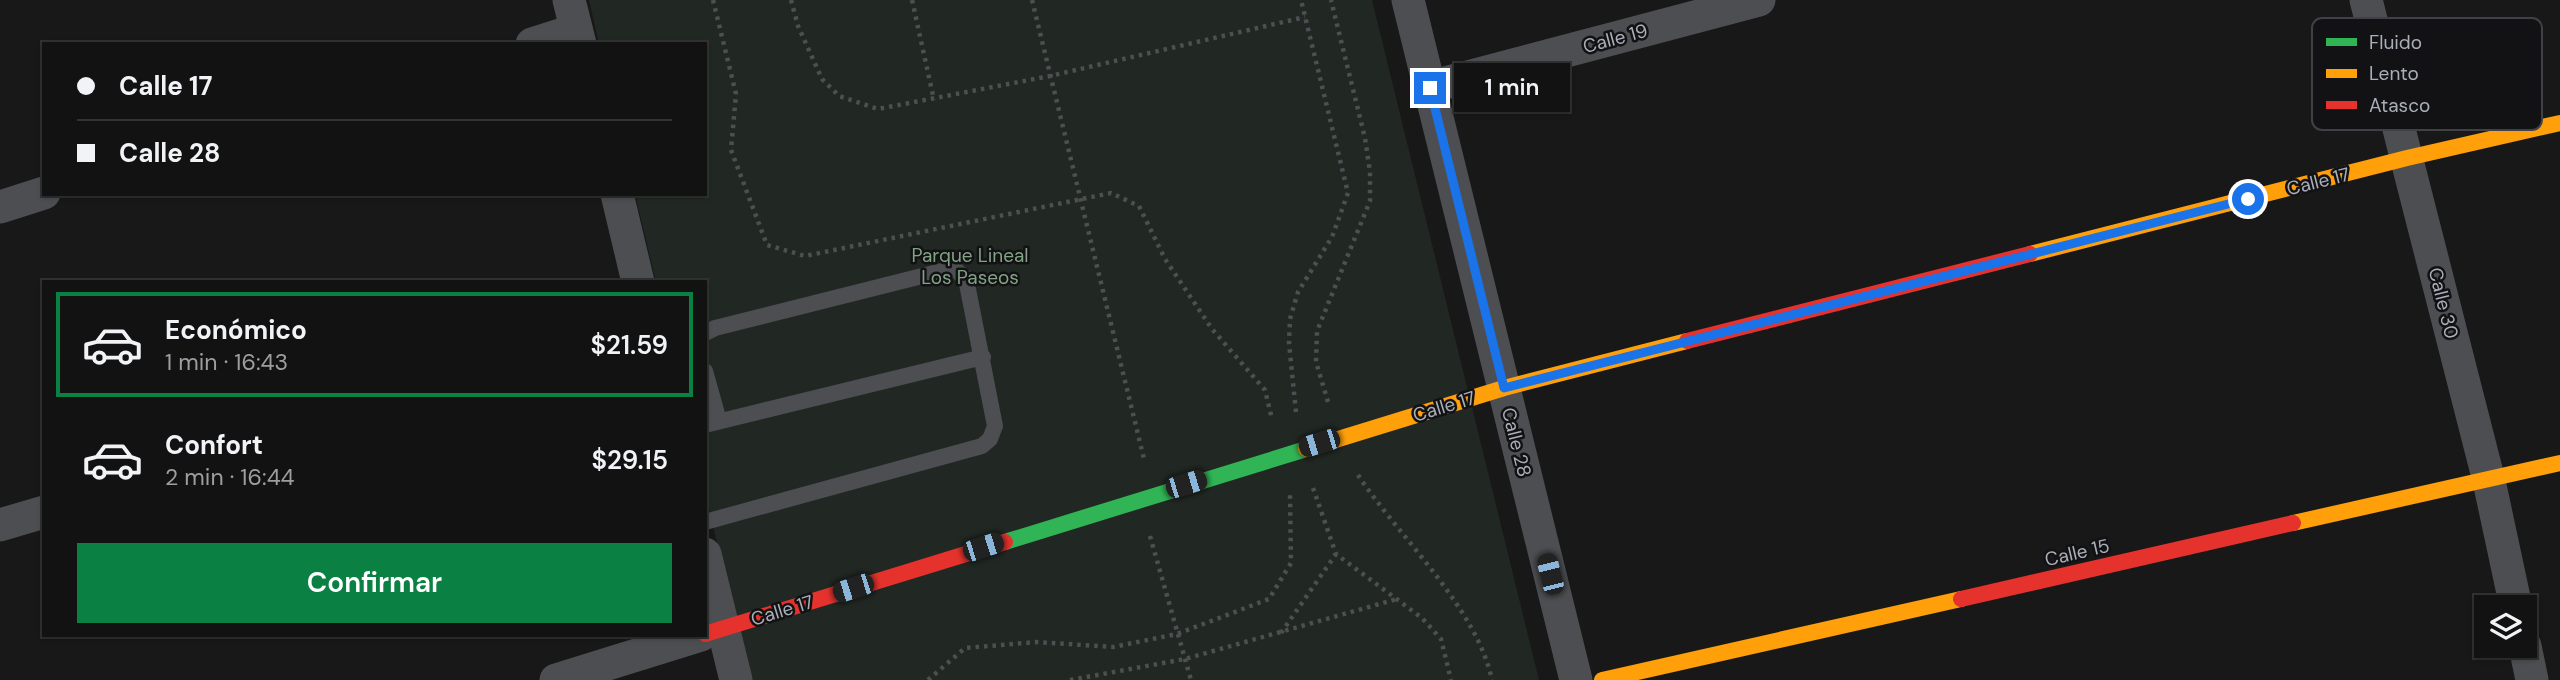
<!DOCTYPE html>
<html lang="es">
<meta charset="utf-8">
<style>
body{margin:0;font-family:"DM Sans",sans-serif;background:#1b1b1b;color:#f1f3f6;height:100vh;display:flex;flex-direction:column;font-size:26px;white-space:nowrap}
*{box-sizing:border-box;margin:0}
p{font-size:23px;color:#9c9e9f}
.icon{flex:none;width:38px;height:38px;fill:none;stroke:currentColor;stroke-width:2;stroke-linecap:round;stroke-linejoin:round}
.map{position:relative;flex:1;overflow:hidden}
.side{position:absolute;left:42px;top:280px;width:665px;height:357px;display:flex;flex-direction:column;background:#121212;border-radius:0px;box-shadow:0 2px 5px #0004,0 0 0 2px #313232}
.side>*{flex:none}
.top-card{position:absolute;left:42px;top:42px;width:665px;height:154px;border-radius:0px;box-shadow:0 2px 5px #0004,0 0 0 2px #313232;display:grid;align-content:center;height:154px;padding:0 35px;background:#121212}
.tools{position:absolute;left:2474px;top:595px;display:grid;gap:14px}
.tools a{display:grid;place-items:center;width:63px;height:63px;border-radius:0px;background:#121212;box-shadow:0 2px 5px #0004,0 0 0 2px #313232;font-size:35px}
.end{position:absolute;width:32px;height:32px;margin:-16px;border:9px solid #1a73e8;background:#fff;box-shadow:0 0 0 4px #fff}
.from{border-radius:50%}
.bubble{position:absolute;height:49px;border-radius:0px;background:#121212;box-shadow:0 2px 5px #0004,0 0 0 2px #313232;font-size:23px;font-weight:600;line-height:49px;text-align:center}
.car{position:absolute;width:21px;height:42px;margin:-21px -10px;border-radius:9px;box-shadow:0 0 5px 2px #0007;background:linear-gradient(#222 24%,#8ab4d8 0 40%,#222 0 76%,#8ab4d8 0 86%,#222 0)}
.top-card b{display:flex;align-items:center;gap:24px;height:66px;font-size:26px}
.top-card b+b{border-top:2px solid #313232}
.top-card i{width:18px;height:18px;background:#f1f3f6}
ul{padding:12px 0 0;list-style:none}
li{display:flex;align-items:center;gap:21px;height:105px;margin:0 14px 10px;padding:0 21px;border:4px solid transparent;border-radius:0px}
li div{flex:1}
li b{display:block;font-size:26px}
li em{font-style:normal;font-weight:600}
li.on{border-color:#0b8043}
li>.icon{width:63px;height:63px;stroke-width:1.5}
.primary-button{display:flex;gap:14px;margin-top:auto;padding:14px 35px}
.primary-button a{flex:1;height:80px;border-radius:0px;background:#0b8043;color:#fff;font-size:28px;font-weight:600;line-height:80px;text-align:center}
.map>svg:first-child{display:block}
</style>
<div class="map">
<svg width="2560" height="680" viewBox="0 0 2560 680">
<rect width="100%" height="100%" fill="#181818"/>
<path fill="#212722" d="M589,0H1372L1539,680H750L705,492V282H656L635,194H705V44H599Z"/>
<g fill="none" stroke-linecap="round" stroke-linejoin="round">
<g stroke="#4e4f53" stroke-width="4.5" stroke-dasharray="3.5 5" stroke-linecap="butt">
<path d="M713,0L736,94L731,150L767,245L805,256L1111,193L1139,206L1165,259L1212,329L1265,390L1272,419"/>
<path d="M791,0L798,26L822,79L839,96L878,109L1050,76L1305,17"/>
<path d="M912,0L934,100"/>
<path d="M1032,0L1144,459"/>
<path d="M1328,402L1316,362L1317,331L1370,201V172L1365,138L1331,0"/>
<path d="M1296,412L1289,343L1290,319L1298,292L1332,237L1348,193L1301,0"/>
<path d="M1358,475C1399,537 1477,608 1492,680"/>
<path d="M1313,488L1336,554L1422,618L1441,639L1451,680"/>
<path d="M1150,536L1191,680"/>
<path d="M1281,633L1336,554"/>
<path d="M928,680L965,648L1037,642L1113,647L1177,634L1269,599L1291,563L1290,495"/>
<path d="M1070,680L1185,659L1397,599"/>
</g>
<g stroke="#4d4e51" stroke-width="16">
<path d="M705,333L715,328L954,268L966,279L995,426L990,439L982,446L705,522"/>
<path d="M705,371L719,421"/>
<path d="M705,425L983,357"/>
</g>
<g stroke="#4d4e51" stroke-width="33">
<path d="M569,0L580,44"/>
<path d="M1408,0L1576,680"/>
<path d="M2366,0L2489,481L2516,607"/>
<path d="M532,44L576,30"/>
<path d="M1430,87L1759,0"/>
<path d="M617,194L638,282"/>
<path d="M0,207L44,193"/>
<path d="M0,525L44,512"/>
<path d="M705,554L736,680"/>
<path d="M2525,646L2532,680"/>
<path d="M556,680L701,635"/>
</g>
<path stroke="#30b455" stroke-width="16" d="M1005,542L1306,449"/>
<g stroke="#ff9f0a" stroke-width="16">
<path d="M2030,254L2407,158L2560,123"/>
<path d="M1306,449L1504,388L1687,341"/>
<path d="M2293,523L2560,463"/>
<path d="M1602,680L1961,599"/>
</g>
<g stroke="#e5322d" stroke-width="16">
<path d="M1687,341L2030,254"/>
<path d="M1961,599L2293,523"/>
<path d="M705,634L1005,542"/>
</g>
</g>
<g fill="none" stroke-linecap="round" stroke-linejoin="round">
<path stroke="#1a73e8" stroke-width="9" d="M1430,88L1504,388L2248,199"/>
</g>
<g text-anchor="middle" stroke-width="5" stroke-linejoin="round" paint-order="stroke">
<g font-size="19" fill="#aaaeb9" stroke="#121214">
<text transform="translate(1615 38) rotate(-15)" y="7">Calle 19</text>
<text transform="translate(2318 181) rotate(-14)" y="7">Calle 17</text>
<text transform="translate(2444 303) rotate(76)" y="7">Calle 30</text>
<text transform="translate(1444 406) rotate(-17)" y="7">Calle 17</text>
<text transform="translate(1517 442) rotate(76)" y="7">Calle 28</text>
<text transform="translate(2077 552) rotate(-13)" y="7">Calle 15</text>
<text transform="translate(782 610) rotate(-17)" y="7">Calle 17</text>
</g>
<g font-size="19" fill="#82a385" stroke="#121214">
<text x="970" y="262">Parque Lineal<tspan x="970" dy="22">Los Paseos</tspan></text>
</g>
</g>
<rect x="2312" y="18" width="230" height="112" rx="10" fill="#121214" stroke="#404146" stroke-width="2"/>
<rect x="2326" y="38" width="31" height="8" fill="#30b455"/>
<rect x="2326" y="69" width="31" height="9" fill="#ff9f0a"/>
<rect x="2326" y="101" width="31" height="8" fill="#e5322d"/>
<g font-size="19" fill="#aaaeb9">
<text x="2369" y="49">Fluido</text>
<text x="2369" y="80">Lento</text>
<text x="2369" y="112">Atasco</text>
</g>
</svg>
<div class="tools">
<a><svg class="icon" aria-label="layers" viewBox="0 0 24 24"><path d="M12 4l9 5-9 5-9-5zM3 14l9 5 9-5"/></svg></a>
</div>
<i class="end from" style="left:2248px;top:199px"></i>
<i class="end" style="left:1430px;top:88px"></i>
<div class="bubble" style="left:1454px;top:63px;width:116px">1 min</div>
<i class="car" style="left:1319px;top:443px;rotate:253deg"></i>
<i class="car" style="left:1186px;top:484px;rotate:73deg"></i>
<i class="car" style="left:983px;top:547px;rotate:72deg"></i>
<i class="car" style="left:1550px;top:574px;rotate:346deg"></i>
<i class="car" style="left:853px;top:588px;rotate:252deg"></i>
<div class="top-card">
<b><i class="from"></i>Calle 17</b>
<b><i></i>Calle 28</b>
</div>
<section class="side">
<ul>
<li class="on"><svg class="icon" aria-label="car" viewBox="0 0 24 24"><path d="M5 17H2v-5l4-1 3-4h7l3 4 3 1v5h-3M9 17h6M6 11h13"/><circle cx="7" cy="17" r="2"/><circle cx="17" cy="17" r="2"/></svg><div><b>Económico</b><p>1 min · 16:43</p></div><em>$21.59</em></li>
<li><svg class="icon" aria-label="car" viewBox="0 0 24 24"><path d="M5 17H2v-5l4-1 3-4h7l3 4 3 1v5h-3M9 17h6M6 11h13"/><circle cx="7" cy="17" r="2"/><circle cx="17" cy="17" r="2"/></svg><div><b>Confort</b><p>2 min · 16:44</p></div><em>$29.15</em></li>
</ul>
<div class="primary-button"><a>Confirmar</a></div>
</section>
</div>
